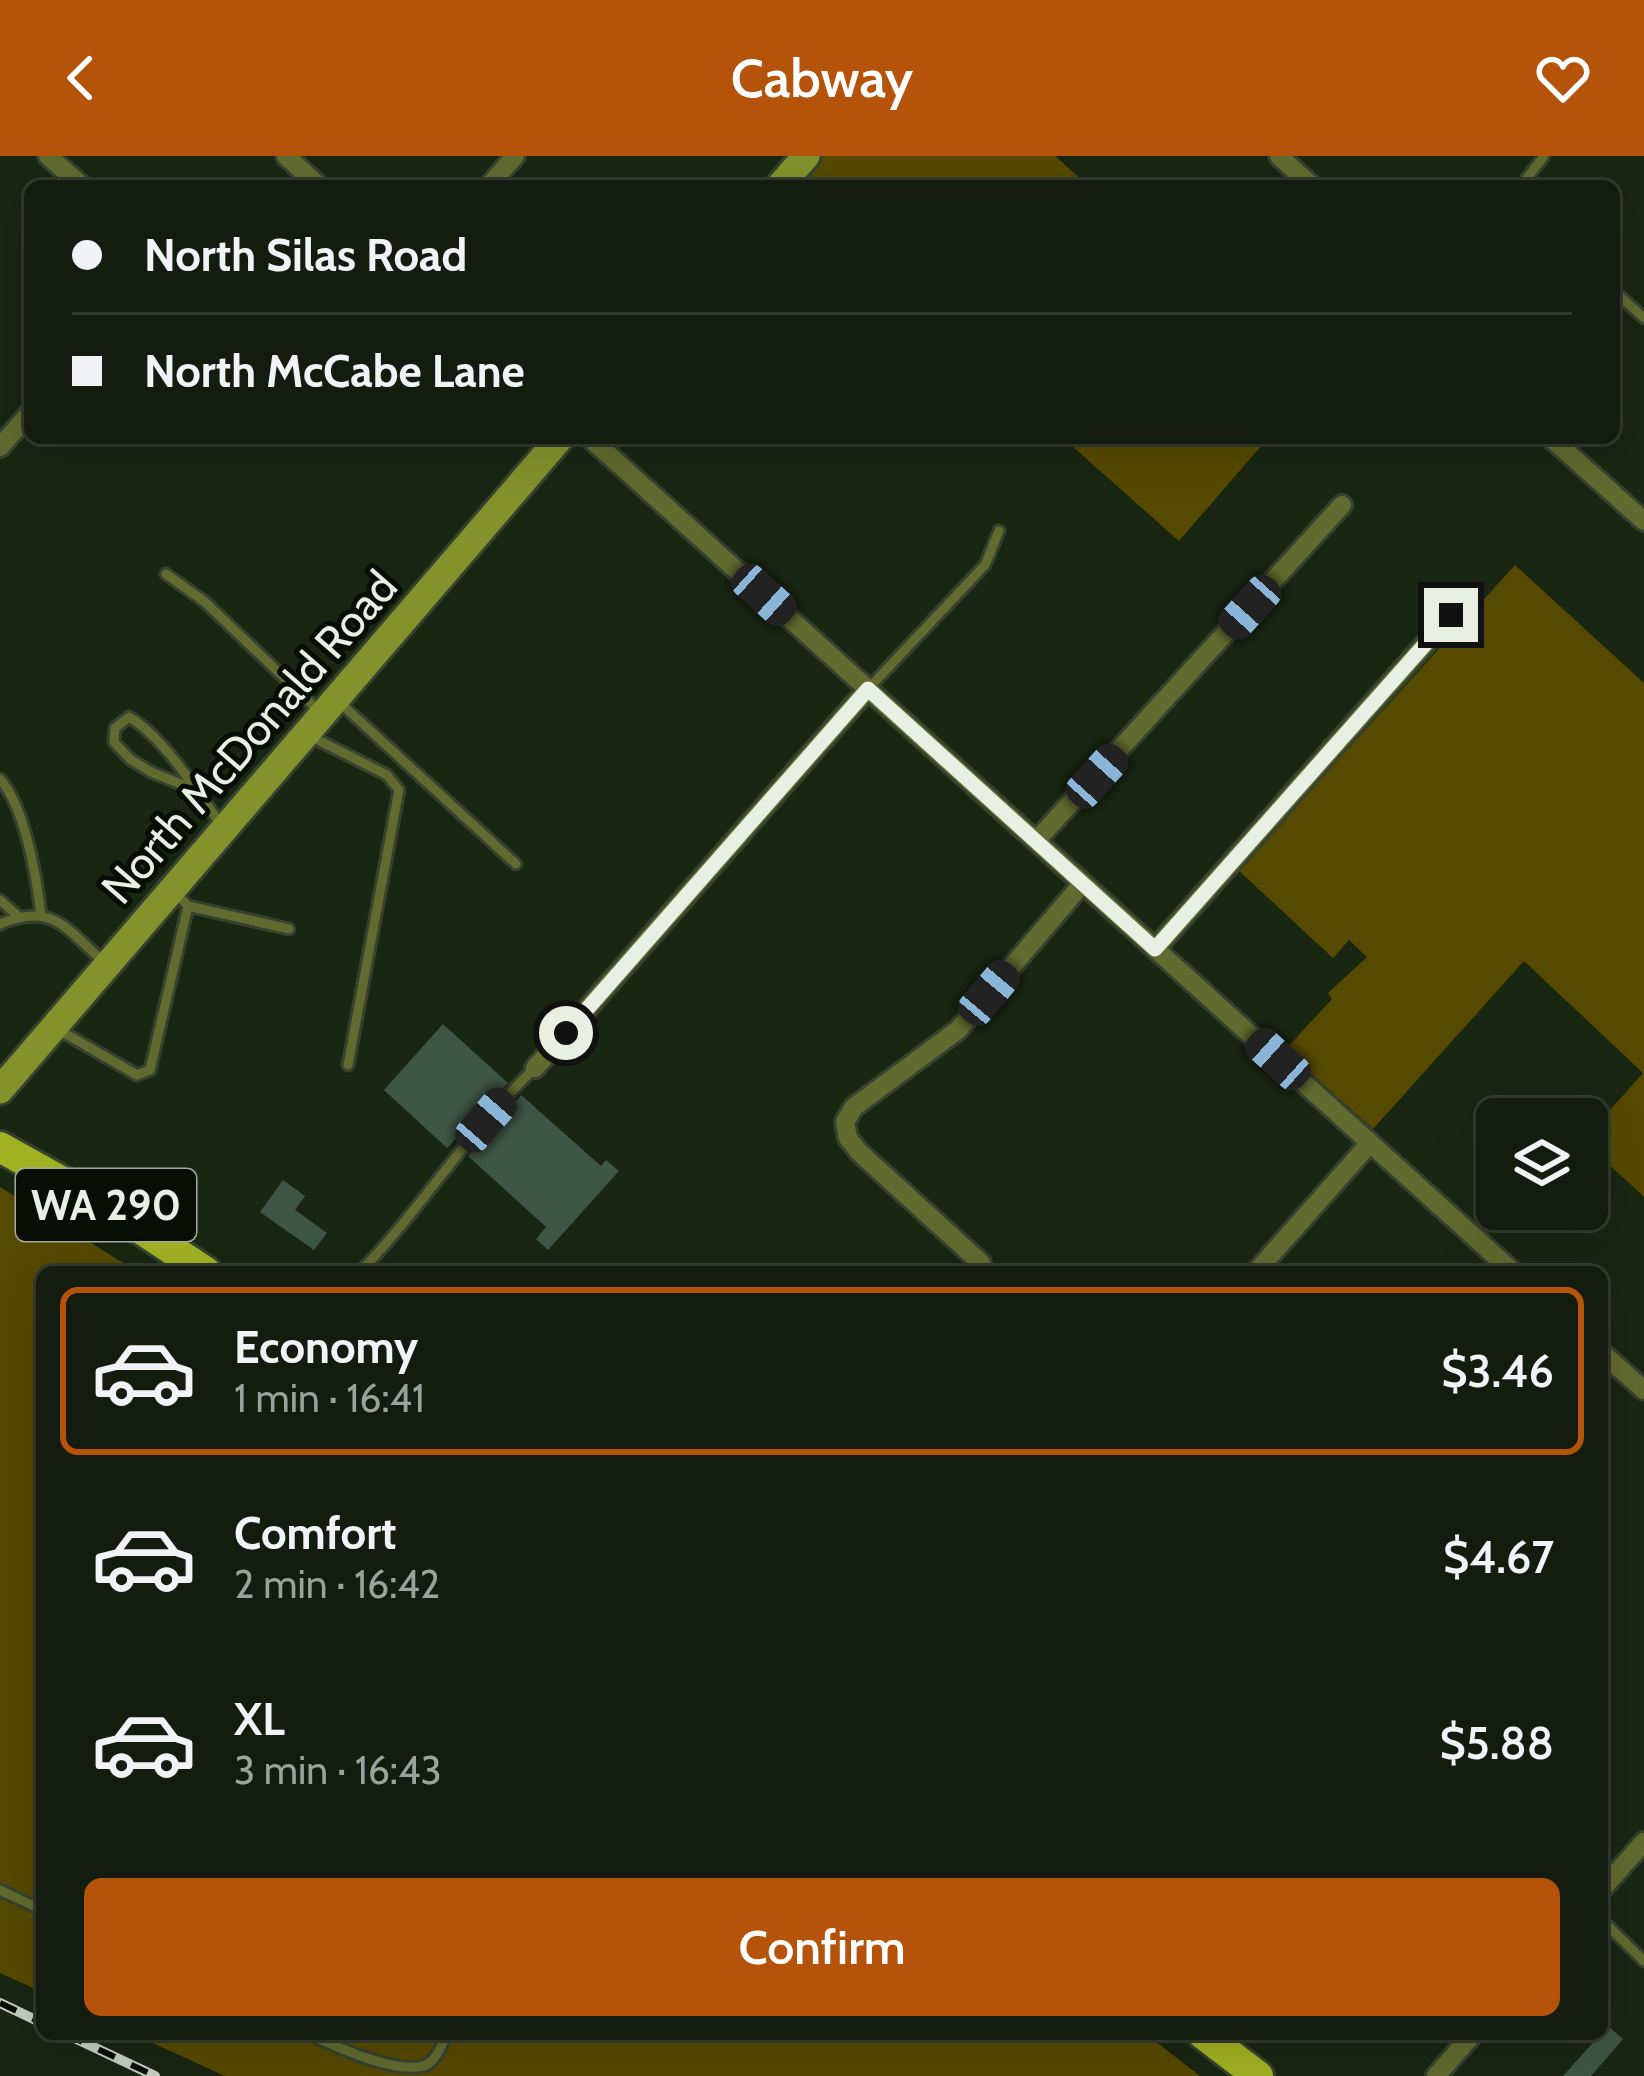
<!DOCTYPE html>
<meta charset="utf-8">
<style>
body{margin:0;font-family:Cabin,sans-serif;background:#1c2517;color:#f1f3f6;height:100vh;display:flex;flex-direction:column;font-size:45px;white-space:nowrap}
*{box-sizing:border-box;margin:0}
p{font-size:39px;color:#9da19e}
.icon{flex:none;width:66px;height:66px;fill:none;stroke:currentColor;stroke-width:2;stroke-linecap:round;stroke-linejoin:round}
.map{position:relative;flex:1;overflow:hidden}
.panel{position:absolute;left:36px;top:1110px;width:1572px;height:774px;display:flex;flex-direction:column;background:#131c0e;border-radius:18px;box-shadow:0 12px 48px #0002,0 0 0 3px #323a2e}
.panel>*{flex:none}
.hud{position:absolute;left:24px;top:24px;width:1596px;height:264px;border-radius:18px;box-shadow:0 12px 48px #0002,0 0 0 3px #323a2e;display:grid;align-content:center;height:264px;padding:0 48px;background:#131c0e}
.controls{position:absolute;left:1476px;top:942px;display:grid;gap:24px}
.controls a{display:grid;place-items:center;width:132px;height:132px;border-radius:18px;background:#131c0e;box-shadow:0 12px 48px #0002,0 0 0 3px #323a2e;font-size:60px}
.end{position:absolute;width:54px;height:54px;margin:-27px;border:15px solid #e7f0e2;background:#111;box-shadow:0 0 0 6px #111}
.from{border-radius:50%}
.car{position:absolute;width:36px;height:72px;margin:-36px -18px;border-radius:15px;box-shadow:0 0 9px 3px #0007;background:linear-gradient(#222 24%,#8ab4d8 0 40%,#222 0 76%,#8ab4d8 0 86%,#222 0)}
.hud b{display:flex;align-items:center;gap:42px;height:114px;font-size:45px}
.hud b+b{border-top:3px solid #323a2e}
.hud i{width:30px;height:30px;background:#f1f3f6}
ul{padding:21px 0 0;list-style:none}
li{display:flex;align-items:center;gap:36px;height:168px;margin:0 24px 18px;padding:0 24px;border:6px solid transparent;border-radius:18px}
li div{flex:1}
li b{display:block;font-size:45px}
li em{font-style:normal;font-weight:600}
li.selected{border-color:#b45309}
li>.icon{width:108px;height:108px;stroke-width:1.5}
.primary-button{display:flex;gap:24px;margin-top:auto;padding:24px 48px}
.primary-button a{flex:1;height:138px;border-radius:18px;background:#b45309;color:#fff;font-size:48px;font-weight:600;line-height:138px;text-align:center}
header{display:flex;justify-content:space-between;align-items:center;height:156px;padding:0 48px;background:#b45309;color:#fff;font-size:54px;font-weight:600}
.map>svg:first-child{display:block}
</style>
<header><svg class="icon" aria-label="back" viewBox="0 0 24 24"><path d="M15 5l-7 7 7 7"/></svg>Cabway<svg class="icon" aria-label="heart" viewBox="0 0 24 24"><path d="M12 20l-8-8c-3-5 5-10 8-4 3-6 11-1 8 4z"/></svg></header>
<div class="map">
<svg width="1644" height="1920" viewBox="0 0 1644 1920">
<rect width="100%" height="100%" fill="#192612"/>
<g fill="#564900">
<path d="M815,0H1055L1089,30H789Z"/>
<path d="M1063,282H1268L1179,385Z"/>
<path d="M1515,409L1644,527V1041L1587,988V980L1643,917L1524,805L1373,973L1285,894L1332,843L1328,837L1367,801L1349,784L1333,802L1238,714Z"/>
<path d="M0,1031L138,1116H42V1836L0,1817Z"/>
<path d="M133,1878H1146L1200,1920H225Z"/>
</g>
<g fill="#3e5645">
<path d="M443,868L508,927L447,992L384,934Z"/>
<path d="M521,939L601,1010L606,1004L619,1015L548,1094L536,1083L546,1071L468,1000Z"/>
<path d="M283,1024L305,1040L295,1054L327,1077L314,1094L260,1056Z"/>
<path d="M1608,1870L1623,1883L1591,1920H1563Z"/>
</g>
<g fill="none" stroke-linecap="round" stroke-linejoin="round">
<defs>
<g id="lane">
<path d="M1521,30L1544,0"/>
<path d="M1614,135L1644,162"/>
<path d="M166,418L205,446L320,556"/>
<path d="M868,533L985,409L999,375"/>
<path d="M338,545L516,708"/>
<path d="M312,581L387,619L399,634L348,909"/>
<path d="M0,623C25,651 37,723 41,760"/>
<path d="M195,634L151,616L130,603L114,586L115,572L129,561C164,581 198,637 222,670"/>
<path d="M0,744L19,761"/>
<path d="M188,750L289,773"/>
<path d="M0,768C53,746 65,772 104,806"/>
<path d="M59,874L137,919L150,914L188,750L177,738"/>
<path d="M360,1116C423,1051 469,974 535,912"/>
<path d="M0,1734L42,1754"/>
<path d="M1602,1764L1644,1805"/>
<path d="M308,1878C335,1890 398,1920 426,1909C437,1903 442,1889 447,1878"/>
</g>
<g id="street">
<path d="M48,0L82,30"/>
<path d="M286,0L319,30"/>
<path d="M1279,0L1312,30"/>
<path d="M489,30L515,0"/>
<path d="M590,282L1513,1116"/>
<path d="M1551,282L1644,365"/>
<path d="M0,291L30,257"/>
<path d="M1036,685L1342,349"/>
<path d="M1155,793L1451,459"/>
<path d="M535,912L868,533"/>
<path d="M981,1107L859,996L848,982L845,966L854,951L958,874L1082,728"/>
<path d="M1256,1116L1370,987"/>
<path d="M1602,1197L1644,1234"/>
<path d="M1602,1733L1644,1686"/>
<path d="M1436,1920L1473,1878"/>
</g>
<g id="secondary">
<path d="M780,30L806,0"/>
<path d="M0,934L560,282"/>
</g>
<g id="primary">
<path d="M0,991L106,1050L206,1116"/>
<path d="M1203,1878L1258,1920"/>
</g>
</defs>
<use href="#lane" stroke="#36422f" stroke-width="15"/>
<use href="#street" stroke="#36422f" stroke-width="24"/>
<use href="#secondary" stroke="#36422f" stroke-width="33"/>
<use href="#primary" stroke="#36422f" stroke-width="36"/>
<use href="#lane" stroke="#616a2f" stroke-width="9"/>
<use href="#street" stroke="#616a2f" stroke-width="18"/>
<use href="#secondary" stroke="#84922c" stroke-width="27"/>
<use href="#primary" stroke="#a0b122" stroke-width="30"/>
<defs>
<g id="rail">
<path d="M0,1847L42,1867"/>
<path d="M66,1878L155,1920"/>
</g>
</defs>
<use href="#rail" stroke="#c5cfc0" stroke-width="10"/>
<use href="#rail" stroke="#080d05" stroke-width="6" stroke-dasharray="18" stroke-linecap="butt"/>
</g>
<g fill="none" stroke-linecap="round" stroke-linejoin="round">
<path stroke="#e7f0e2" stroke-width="15" d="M566,877L868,533L1155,793L1451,459"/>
</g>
<g text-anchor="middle" stroke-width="10" stroke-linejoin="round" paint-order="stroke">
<rect fill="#080d05" stroke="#a4aca0" stroke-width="3" x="16" y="1013" width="180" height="72" rx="9"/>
<g font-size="42" font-weight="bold" fill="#e7f0e2">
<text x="106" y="1064">WA 290</text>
</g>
<g font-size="45" fill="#e7f0e2" stroke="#080d05">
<text transform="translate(249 581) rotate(-49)" y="16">North McDonald Road</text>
</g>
</g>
</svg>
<div class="controls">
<a><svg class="icon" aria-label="layers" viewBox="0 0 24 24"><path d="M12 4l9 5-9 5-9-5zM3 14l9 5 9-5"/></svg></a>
</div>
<i class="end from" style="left:566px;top:877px"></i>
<i class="end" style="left:1451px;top:459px"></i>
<i class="car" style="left:764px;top:439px;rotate:132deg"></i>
<i class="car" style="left:1250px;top:451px;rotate:222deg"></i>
<i class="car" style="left:1097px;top:620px;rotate:42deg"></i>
<i class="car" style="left:989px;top:837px;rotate:40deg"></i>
<i class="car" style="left:1278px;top:903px;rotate:312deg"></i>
<i class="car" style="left:486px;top:964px;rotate:41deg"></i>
<div class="hud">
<b><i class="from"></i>North Silas Road</b>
<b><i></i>North McCabe Lane</b>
</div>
<section class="panel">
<ul>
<li class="selected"><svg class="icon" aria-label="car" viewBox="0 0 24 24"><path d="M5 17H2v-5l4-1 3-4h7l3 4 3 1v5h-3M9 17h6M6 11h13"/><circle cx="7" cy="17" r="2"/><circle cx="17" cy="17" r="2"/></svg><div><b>Economy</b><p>1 min · 16:41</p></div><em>$3.46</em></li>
<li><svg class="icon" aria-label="car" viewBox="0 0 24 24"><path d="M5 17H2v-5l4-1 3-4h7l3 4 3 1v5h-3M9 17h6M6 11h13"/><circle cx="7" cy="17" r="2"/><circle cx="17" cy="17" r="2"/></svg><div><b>Comfort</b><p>2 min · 16:42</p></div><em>$4.67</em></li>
<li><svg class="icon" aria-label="car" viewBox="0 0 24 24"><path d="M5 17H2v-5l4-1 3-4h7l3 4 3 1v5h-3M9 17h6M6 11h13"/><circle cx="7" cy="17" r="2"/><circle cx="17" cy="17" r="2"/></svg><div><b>XL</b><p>3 min · 16:43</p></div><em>$5.88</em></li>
</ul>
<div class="primary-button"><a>Confirm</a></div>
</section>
</div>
